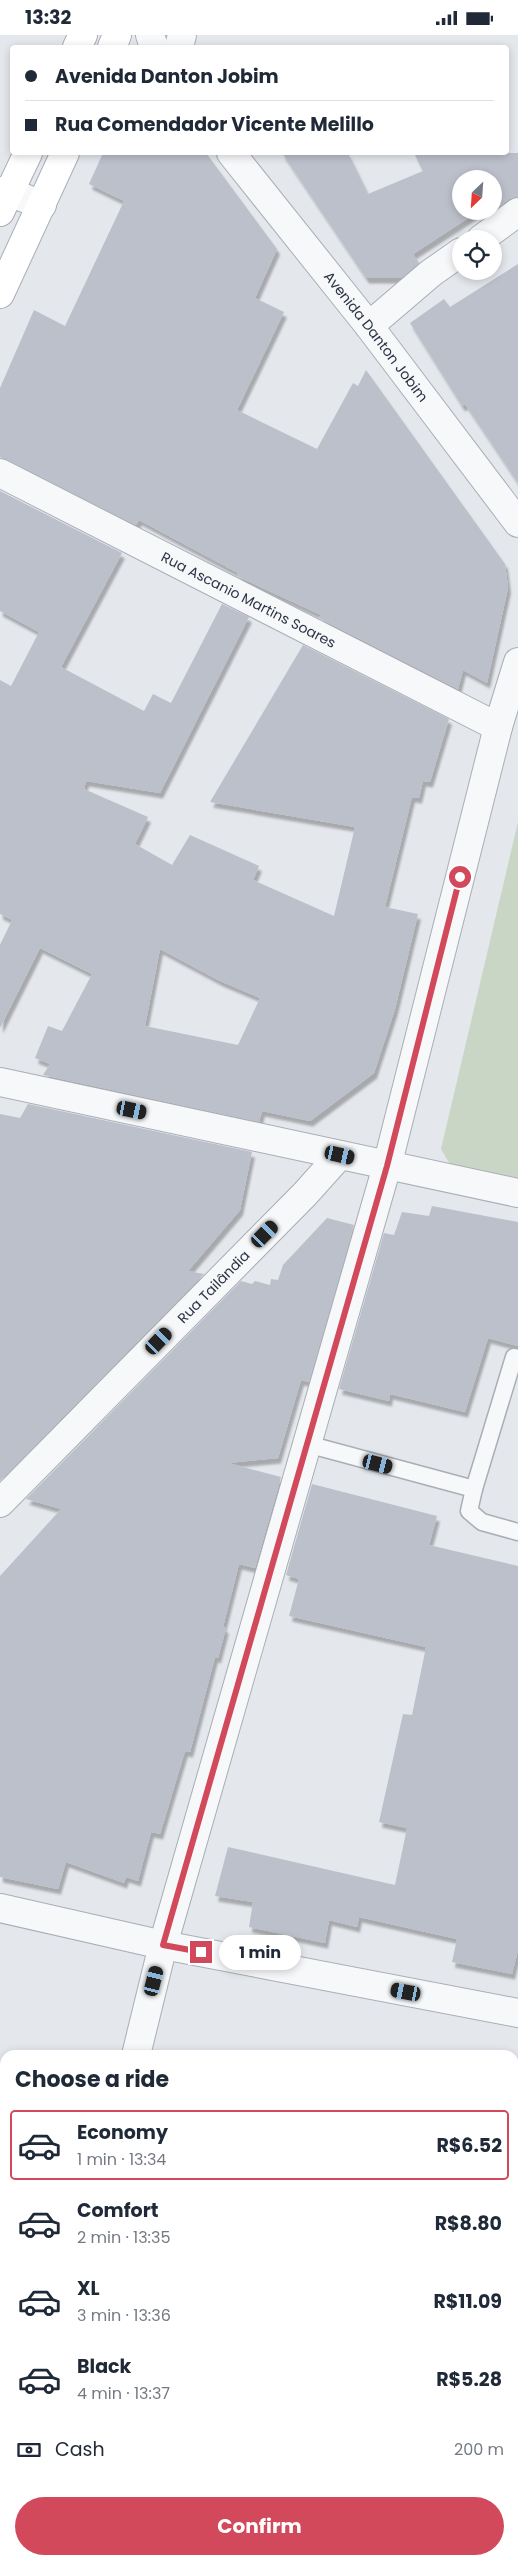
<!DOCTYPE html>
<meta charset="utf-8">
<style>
body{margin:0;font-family:Poppins,sans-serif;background:#f6f6f7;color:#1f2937;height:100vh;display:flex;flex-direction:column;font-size:19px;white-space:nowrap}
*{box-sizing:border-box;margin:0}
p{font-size:16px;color:#747a83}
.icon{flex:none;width:28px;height:28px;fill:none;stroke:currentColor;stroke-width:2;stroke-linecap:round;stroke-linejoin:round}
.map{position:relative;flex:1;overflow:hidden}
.details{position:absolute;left:0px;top:2015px;width:519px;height:515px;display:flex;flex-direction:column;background:#fff;border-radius:15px 15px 0 0;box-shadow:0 2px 8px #0003}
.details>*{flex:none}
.banner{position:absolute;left:10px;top:10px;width:499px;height:110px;border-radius:5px;box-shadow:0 2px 8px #0003;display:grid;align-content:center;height:110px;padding:0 15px;background:#fff}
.needle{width:32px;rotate:205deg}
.buttons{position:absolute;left:452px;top:135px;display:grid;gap:10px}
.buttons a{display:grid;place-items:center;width:50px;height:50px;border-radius:50%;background:#fff;box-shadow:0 2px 8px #0003;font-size:25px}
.end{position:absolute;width:22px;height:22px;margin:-11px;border:6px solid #d1495b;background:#fff;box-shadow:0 0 0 2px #fff}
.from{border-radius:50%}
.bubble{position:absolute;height:35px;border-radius:18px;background:#fff;box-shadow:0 2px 8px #0003;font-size:16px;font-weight:700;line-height:35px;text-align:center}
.car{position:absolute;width:15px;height:30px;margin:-15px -8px;border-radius:6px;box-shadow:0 0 4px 1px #0007;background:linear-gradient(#222 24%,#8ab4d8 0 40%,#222 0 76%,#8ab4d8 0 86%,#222 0)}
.banner b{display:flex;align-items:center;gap:18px;height:48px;font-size:19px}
.banner b+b{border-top:1px solid #e0e1e3}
.banner i{width:12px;height:12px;background:#1f2937}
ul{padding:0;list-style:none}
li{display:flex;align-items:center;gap:15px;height:70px;margin:0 10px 8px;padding:0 5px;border:2px solid transparent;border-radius:5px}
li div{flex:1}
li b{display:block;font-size:19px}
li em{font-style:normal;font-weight:700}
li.active{border-color:#d1495b}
li>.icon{width:45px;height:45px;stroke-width:1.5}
h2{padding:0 15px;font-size:22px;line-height:60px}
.pay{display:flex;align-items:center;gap:12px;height:55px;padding:0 15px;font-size:19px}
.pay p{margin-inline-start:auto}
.primary-button{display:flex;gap:10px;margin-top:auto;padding:10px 15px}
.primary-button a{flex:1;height:58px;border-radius:30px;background:#d1495b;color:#fff;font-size:20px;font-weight:700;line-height:58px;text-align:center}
.status{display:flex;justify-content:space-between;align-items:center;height:35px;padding:0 25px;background:#fff;direction:ltr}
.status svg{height:14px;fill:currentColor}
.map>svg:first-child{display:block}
</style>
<div class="status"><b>13:32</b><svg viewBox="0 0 49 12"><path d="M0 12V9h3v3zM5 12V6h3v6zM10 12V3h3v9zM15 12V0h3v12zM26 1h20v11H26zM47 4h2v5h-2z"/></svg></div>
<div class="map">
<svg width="518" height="2530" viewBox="0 0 518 2530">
<defs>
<filter id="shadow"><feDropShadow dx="3" dy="5.5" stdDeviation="1" flood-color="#0004"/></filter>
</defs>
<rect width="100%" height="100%" fill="#e4e7ec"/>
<path fill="#c9d6c5" d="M518,787V1151L455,1138L441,1114Z"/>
<g fill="#bbc0ca" fill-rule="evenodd" filter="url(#shadow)">
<path d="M103,118H206L277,214L255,263L284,277L237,375L317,414L353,348L358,351L366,335L505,529L508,553L487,648L463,635L458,654L319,583L321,580L237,541L238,538L139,485L136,490L0,422V353L34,275L65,291L124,166L89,149Z"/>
<path d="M282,118H348L368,159L423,136L414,118H518V162L509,164L496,174L494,144H461V176H479L413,219L419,228L401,243H366Z"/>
<path d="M518,229V448L465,369L462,371L410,288L444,264L450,272Z"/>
<path d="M0,456L122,518L61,632L144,676L153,659L171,668L222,569L249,582L160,758L86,746L84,754L148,782L135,809L172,830L190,800L259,831L253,845L334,881L355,792L210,767L303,610L449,684L430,747L423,746L419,763L412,762L385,872L418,879L395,974L374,1038L310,1086L262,1076L259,1087L43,1040L50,1029L35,1023L48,991L62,996L92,939L40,913L0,993V910L12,885L0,879V645L11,651L39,597L0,576ZM160,914L220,946L260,963L238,1010L145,991Z"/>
<path d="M28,1069L252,1117L240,1175L188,1236L204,1239L0,1446V1079L20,1083Z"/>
<path d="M432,1171L518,1187V1311L488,1303L465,1377L390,1359L389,1366L339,1354L384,1198L394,1200L402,1177L429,1181Z"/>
<path d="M327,1183L354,1190L309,1347L301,1345L278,1423L228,1428L281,1442L255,1533L239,1529L223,1592L226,1593L218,1623L215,1622L190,1717L185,1716L160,1799L151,1797L138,1846L126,1842L124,1848L66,1827L58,1854L0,1842V1541L61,1474L26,1464L241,1246L252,1249L255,1246L270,1250L271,1244L278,1245L283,1230Z"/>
<path d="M312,1449L437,1481L429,1510L518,1531V1915L512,1939L452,1927L457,1904L359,1882L357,1892L329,1885L325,1908L249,1892L253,1867L215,1861L228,1812L395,1850L407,1793L379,1787L403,1679L412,1680L426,1612L289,1581L299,1544L286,1540Z"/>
</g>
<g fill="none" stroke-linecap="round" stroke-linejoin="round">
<defs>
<g id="lane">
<path d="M307,1409L474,1454L469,1476L482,1487L518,1497"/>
<path d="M474,1454L514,1322"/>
</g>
<g id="street">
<path d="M150,0L154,12"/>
<path d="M179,12L182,0"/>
<path id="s1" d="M231,118L369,291L518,488"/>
<path d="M0,156L9,157L42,170"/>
<path d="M481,204L518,177"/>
<path d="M369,291L431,238L461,217"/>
<path id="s2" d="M0,438L498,692"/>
<path d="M0,1047L518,1158"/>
<path id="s3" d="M0,1468L305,1159L340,1120"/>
<path d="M0,1873L163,1910L518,1978"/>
<path d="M136,2020L163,1910L387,1131L498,692L518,627"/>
<path d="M72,2525L96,2530"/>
<path d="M5,2530L6,2525"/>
</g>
<g id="secondary">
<path d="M77,12L83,0"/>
<path d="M112,12L117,0"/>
<path d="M0,177L28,118"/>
<path d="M0,259L65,118"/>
</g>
</defs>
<use href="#lane" stroke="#a9aeb7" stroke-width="19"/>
<use href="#street" stroke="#a9aeb7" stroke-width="30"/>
<use href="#secondary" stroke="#a9aeb7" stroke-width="30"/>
<use href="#lane" stroke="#f7f8fa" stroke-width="16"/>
<use href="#street" stroke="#f7f8fa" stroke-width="28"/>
<use href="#secondary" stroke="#fff" stroke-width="28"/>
</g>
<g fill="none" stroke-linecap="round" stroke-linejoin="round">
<path stroke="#d1495b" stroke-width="6" d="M201,1917L163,1910L387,1131L460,842"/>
</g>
<g text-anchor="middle" stroke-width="5" stroke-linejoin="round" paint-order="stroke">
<g font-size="14" fill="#2b3445" stroke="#f4f6f9">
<text dy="5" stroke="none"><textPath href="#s1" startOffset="234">Avenida Danton Jobim</textPath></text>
<text dy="5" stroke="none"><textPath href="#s2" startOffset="279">Rua Ascanio Martins Soares</textPath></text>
<text dy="5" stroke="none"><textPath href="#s3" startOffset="304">Rua Tailândia</textPath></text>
</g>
</g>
</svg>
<div class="buttons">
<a><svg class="needle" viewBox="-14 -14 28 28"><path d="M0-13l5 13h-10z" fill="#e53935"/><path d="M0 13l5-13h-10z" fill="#747a83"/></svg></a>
<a><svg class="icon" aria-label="locate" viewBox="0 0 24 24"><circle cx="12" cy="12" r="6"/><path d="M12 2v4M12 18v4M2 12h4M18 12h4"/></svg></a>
</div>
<i class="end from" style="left:460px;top:842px"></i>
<i class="end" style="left:201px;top:1917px"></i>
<div class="bubble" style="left:219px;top:1900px;width:82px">1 min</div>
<i class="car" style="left:132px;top:1075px;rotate:102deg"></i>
<i class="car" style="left:340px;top:1120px;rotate:103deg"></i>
<i class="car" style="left:265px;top:1199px;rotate:45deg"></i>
<i class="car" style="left:159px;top:1306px;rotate:44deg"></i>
<i class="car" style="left:378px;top:1429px;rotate:104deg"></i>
<i class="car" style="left:154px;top:1946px;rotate:14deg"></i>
<i class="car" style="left:406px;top:1957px;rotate:281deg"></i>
<div class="banner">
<b><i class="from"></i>Avenida Danton Jobim</b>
<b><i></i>Rua Comendador Vicente Melillo</b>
</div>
<section class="details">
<h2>Choose a ride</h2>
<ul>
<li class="active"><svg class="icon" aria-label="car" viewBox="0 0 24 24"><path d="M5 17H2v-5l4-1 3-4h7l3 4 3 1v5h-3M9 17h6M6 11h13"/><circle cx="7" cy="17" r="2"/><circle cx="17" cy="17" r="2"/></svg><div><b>Economy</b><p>1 min · 13:34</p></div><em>R$6.52</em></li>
<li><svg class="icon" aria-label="car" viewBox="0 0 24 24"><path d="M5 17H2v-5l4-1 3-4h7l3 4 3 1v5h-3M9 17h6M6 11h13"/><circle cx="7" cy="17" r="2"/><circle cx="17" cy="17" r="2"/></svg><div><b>Comfort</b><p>2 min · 13:35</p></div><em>R$8.80</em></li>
<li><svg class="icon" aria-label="car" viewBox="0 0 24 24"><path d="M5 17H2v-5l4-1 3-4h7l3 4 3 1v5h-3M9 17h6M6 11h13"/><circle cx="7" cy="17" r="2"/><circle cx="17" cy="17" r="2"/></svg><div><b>XL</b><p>3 min · 13:36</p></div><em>R$11.09</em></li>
<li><svg class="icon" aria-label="car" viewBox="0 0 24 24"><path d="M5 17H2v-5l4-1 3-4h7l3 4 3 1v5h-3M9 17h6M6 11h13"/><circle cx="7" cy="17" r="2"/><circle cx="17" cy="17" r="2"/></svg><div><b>Black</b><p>4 min · 13:37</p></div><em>R$5.28</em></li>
</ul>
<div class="pay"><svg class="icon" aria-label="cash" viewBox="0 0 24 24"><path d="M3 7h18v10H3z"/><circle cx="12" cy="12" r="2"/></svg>Cash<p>200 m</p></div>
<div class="primary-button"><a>Confirm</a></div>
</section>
</div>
